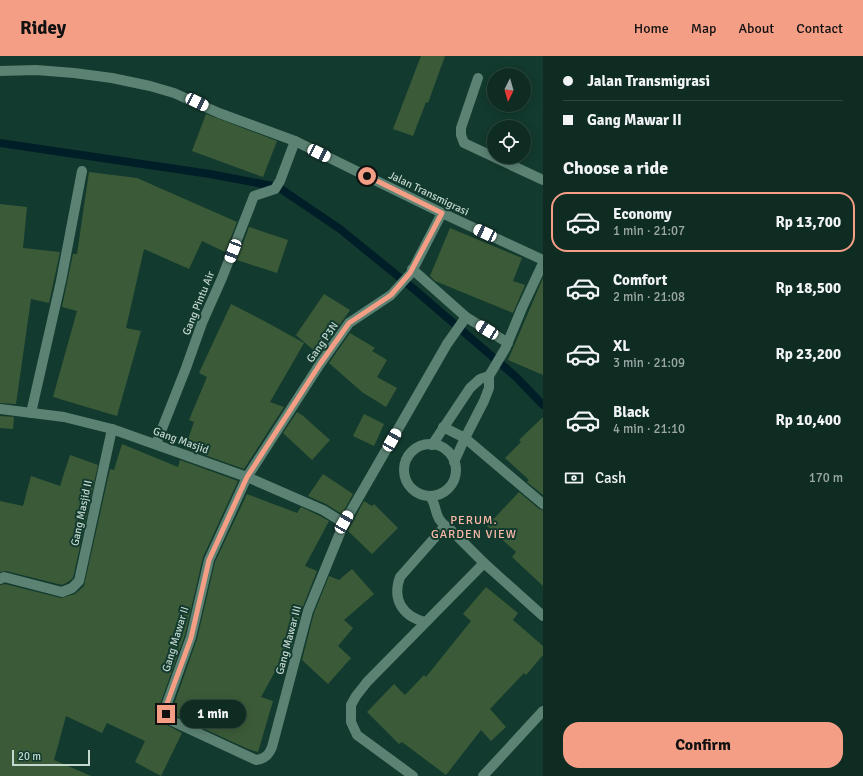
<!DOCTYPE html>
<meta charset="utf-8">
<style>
body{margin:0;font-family:Signika,sans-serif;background:#1c382f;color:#f1f3f6;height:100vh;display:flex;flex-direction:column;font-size:15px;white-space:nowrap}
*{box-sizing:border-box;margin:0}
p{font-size:13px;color:#9ba7a5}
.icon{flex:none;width:22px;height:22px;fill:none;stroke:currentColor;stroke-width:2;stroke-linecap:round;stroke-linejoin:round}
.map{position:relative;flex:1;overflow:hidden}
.side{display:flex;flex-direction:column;background:#0e2c22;width:320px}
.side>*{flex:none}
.banner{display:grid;align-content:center;height:88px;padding:0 20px;background:#0e2c22}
.needle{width:26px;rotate:185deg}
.controls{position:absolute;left:487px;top:12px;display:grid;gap:8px}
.controls a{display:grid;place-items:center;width:44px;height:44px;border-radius:50%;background:#0e2c22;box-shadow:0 2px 10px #0003,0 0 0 1px #2e4840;font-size:20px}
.scale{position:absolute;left:12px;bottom:10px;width:78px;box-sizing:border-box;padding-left:4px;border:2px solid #c3d8cf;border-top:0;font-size:11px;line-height:14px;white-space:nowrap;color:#c3d8cf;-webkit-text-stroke:3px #133a2e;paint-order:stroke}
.end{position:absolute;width:18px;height:18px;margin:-9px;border:5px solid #f49e86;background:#111;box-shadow:0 0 0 2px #111}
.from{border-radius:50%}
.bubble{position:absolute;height:28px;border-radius:14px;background:#0e2c22;box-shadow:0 2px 10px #0003,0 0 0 1px #2e4840;font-size:13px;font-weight:800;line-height:28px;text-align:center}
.car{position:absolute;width:12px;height:24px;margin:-12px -6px;border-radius:5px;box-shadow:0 0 3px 1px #0007;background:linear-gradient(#fff 24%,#345 0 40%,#fff 0 76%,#345 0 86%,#fff 0)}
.banner b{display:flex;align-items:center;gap:14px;height:38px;font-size:15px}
.banner b+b{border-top:1px solid #2e4840}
.banner i{width:10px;height:10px;background:#f1f3f6}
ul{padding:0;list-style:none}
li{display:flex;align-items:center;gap:12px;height:60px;margin:0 8px 6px;padding:0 12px;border:2px solid transparent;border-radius:16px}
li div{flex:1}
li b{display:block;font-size:15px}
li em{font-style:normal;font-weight:800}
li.on{border-color:#f49e86}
li>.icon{width:36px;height:36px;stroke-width:1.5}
h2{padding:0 20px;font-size:18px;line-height:48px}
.pay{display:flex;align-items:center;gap:10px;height:44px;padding:0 20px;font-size:15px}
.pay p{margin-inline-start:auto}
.action{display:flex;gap:8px;margin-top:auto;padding:8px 20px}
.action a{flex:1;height:46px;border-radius:16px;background:#f49e86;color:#111;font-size:16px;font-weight:800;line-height:46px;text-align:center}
header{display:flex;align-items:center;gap:24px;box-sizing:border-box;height:56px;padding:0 20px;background:#f49e86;color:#111}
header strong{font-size:19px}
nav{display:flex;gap:22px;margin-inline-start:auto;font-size:14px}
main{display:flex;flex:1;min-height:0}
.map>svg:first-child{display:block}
</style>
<header>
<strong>Ridey</strong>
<nav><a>Home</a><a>Map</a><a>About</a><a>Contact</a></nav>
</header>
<main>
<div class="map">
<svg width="543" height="720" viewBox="0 0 543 720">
<rect width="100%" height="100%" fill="#133a2e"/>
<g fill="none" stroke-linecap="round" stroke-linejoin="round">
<path stroke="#001e27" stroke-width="8" d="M0,87L210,118L278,131L340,173L415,234L515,320L543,349"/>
</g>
<g fill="#3b5b38">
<path d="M421,0H445L428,47L426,46L413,80L393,73Z"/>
<path d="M206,58L277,85L263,121L192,95Z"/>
<path d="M89,116L137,122L237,166L225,196L202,185L189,213L144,193L126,272L141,275L117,360L53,341L77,255L62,251L73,198H77Z"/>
<path d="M0,148L27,151L23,192L60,196L49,247L31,243L16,348L0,347Z"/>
<path d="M249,171L288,184L277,217L237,204Z"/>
<path d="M450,172L522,202L513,225L525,229L513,257L435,225L430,220Z"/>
<path d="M543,222V319L508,304Z"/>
<path d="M324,238L350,254L319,299L296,279Z"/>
<path d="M231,248L266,266L304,287L270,346L284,351L244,413L185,392L194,366L189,364L207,321L199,317Z"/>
<path d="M350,277L375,292L372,295L387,304L377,321L397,332L386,351L362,336L329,307Z"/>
<path d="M297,356L302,359L330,384L312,404L283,377Z"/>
<path d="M364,358L384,368L374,390L353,380Z"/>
<path d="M0,360L14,361L13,373L0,372Z"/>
<path d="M543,361V439L527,426L529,424L505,402L521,386L519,384Z"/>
<path d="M122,388L178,411L180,404L238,425L203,501L185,579L159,651L160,660L165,668L182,677L161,720L135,706L145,685L107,667L102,677L66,660L54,704L91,720H0V529L5,528L61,542L75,538L84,530L110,413L114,414Z"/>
<path d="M70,399L98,409L73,522L68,526L62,529L6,515L0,516V445L23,450L31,420L60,430Z"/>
<path d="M323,418L353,438L342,458L326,448L308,440Z"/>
<path d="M519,436L539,453L543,454V530L512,501L516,496L487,470Z"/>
<path d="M247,438L297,457L301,451L320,460L329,465L305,510L317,515L302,553L291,595L288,592L261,641L273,645L258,696L248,693L174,659L172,654L197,583L215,506Z"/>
<path d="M364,445L372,450L374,448L398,472L372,498L348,475Z"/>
<path d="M352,513L374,538L344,564L353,572L338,590L351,602L328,628L302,604L314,557L329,520L339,524Z"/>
<path d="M486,531L518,557L513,564L543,590V599L526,619L524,617L490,653L506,671L491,685L481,674L446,719L402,686L399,688L367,656L394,628L405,639L424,619L426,621L471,565L463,558Z"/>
</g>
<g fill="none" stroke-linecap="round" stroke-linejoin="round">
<path stroke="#5b8273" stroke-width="10" d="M478,22L461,72V79L464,87L543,124"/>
<g stroke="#5b8273" stroke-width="10">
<path d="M442,157L411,217L391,239L349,267L320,308L247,421L209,504L191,581L165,653L166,658L170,664L256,704C265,703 269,699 272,691L308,555L344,467L447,288L466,261"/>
<path d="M412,213L466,261L508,287"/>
<path d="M0,353L64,361L112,373L247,421L323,454L344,467"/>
<path d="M31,357L61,225L82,115"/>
<path d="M443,371L465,382L543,448"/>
<path d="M156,388L186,312L202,267L222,222L254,140L275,133L280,125L295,85"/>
<circle cx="430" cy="414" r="26"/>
<path d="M432,389L470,332L480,323L489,320"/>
<path d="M454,406L465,382L484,345L489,332V320L505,293L522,252L543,207"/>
<path d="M430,440C439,453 432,462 450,473L484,507L543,560"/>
<path d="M0,523L4,521L62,536L72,532L79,525L112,373"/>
<path d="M425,566C402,560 392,543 400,521L445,470"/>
<path d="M413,720L357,679L351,666V649L356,640L367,626L484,507"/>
<path d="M483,720L543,655"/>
</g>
<path stroke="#5b8273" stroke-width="10" d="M0,15L36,14L74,17L112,22L150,30L174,37L219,57L295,85L442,157L543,204"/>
</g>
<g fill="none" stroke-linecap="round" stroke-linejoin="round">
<path stroke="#f49e86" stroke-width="5" d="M166,658L165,653L191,582L209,504L247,421L320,308L349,267L391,239L410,217L442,157L367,120"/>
</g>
<g text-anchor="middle" stroke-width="4" stroke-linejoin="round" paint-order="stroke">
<g font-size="11" fill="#c3d8cf" stroke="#133a2e">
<text transform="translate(429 137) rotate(26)" y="4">Jalan Transmigrasi</text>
<text transform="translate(198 247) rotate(-68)" y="4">Gang Pintu Air</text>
<text transform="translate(322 286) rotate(-55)" y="4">Gang P3N</text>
<text transform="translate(181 384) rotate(20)" y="4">Gang Masjid</text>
<text transform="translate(81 457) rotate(-78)" y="4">Gang Masjid II</text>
<text transform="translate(175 583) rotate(-73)" y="4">Gang Mawar II</text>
<text transform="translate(288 584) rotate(-75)" y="4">Gang Mawar III</text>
</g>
<g font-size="12" letter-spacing="1" fill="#fbbaa7" stroke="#133a2e">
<text x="474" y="468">PERUM.<tspan x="474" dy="14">GARDEN VIEW</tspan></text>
</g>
</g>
</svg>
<div class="controls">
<a><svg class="needle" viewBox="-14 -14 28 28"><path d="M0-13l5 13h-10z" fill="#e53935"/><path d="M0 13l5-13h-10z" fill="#9ba7a5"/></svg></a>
<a><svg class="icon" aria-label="locate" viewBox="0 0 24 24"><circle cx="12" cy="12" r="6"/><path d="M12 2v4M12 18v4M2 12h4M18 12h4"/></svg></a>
</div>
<div class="scale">20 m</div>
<i class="end from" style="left:367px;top:120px"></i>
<i class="end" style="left:166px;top:658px"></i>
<div class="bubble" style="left:180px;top:644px;width:66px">1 min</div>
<i class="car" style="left:197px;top:46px;rotate:116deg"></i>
<i class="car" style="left:319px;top:97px;rotate:116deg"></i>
<i class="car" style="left:485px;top:177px;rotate:295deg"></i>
<i class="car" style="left:233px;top:195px;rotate:201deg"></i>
<i class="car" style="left:487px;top:274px;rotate:302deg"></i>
<i class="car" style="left:392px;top:384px;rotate:30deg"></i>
<i class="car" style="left:344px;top:466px;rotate:30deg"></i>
</div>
<section class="side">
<div class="banner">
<b><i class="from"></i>Jalan Transmigrasi</b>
<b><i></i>Gang Mawar II</b>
</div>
<h2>Choose a ride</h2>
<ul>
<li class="on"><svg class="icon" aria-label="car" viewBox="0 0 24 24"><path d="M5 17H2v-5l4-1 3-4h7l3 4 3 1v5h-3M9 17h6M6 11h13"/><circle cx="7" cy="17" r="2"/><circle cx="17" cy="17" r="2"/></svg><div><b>Economy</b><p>1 min · 21:07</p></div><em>Rp 13,700</em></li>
<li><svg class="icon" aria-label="car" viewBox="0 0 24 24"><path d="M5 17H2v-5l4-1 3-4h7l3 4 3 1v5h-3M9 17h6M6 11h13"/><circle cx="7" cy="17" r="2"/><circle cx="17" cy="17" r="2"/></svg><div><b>Comfort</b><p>2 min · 21:08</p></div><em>Rp 18,500</em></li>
<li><svg class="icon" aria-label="car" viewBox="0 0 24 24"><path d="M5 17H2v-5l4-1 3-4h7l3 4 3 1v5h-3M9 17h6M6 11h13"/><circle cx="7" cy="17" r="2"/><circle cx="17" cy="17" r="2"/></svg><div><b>XL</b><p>3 min · 21:09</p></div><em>Rp 23,200</em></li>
<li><svg class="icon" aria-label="car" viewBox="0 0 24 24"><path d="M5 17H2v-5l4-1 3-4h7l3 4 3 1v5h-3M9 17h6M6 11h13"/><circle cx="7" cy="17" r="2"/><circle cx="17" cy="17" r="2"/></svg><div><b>Black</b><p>4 min · 21:10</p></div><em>Rp 10,400</em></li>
</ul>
<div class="pay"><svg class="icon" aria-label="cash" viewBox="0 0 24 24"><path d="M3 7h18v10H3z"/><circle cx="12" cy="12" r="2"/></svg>Cash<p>170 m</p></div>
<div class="action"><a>Confirm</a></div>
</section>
</main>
